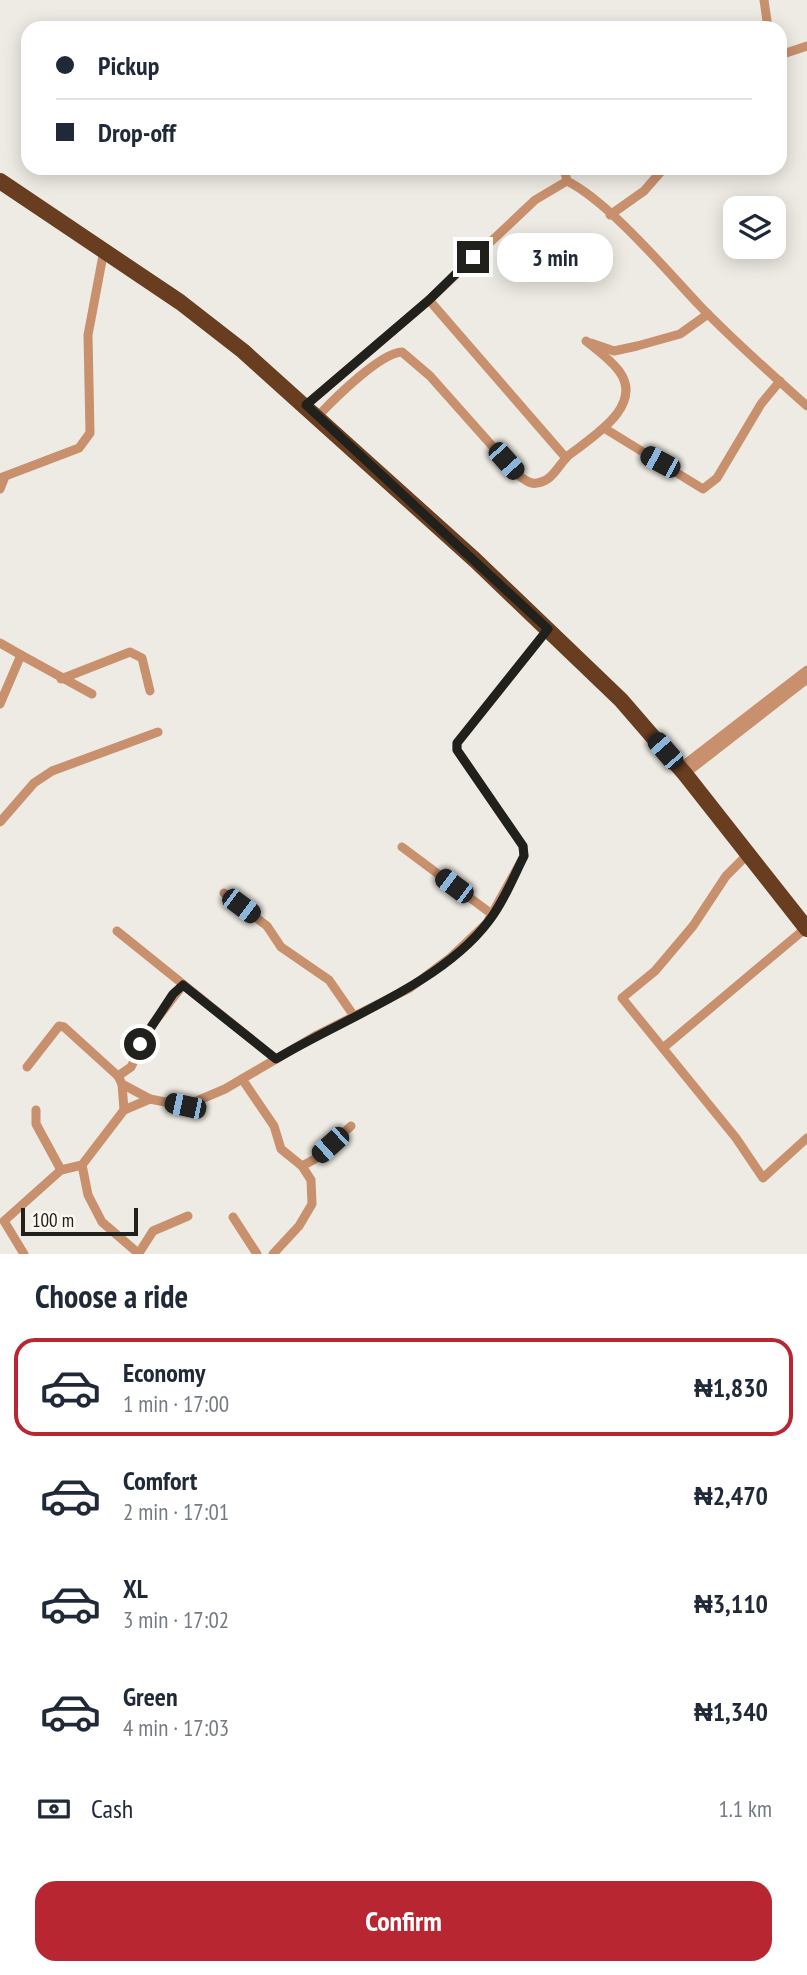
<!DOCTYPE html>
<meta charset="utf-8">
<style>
body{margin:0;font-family:"PT Sans Narrow",sans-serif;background:#f2f2f3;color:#1f2937;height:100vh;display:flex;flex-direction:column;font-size:26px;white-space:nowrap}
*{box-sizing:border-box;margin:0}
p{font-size:23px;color:#747a83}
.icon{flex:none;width:38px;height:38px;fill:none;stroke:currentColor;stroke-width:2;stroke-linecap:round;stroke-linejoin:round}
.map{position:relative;height:1254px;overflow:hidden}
.sheet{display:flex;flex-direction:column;background:#fff;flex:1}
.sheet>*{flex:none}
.top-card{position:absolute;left:21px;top:21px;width:766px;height:154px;border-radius:21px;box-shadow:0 4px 18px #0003;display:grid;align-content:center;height:154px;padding:0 35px;background:#fff}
.controls{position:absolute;left:723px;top:196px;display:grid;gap:14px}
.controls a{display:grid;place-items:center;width:63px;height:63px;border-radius:14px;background:#fff;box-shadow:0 4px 18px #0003;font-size:35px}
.scale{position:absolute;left:21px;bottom:18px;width:117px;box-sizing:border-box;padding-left:7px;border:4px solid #20201c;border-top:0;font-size:19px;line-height:24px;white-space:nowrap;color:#20201c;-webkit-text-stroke:5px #faf8f0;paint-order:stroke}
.end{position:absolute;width:32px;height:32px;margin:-16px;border:9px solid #20201c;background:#fff;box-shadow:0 0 0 4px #fff}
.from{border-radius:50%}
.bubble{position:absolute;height:49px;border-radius:21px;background:#fff;box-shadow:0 4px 18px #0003;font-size:23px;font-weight:700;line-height:49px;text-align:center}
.car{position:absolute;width:21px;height:42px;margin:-21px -10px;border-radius:9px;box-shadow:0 0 5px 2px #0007;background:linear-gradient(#222 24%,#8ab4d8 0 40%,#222 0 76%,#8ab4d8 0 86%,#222 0)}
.top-card b{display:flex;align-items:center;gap:24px;height:66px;font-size:26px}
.top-card b+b{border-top:2px solid #e0e1e3}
.top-card i{width:18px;height:18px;background:#1f2937}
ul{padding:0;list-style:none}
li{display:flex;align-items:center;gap:21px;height:98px;margin:0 14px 10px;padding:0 21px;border:4px solid transparent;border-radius:21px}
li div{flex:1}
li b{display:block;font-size:26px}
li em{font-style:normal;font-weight:700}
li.active{border-color:#b72631}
li>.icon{width:63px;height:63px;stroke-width:1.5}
h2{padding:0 35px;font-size:32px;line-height:84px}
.pay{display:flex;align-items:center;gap:18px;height:77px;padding:0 35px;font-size:26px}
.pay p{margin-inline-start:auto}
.cta{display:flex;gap:14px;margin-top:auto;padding:14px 35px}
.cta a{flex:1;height:80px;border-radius:21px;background:#b72631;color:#fff;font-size:28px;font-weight:700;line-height:80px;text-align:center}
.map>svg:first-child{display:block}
</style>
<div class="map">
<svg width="807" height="1254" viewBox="0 0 807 1254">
<rect width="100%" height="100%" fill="#edebe3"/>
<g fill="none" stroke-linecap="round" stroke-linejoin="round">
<g stroke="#c8906d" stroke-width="9">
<path d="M764,0L768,28"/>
<path d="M780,55L807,46"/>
<path d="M564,168L567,181"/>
<path d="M610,215L644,191L664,168"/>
<path d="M429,300L566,458"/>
<path d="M591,343L614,351L637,346L680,334L708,314"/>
<path d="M306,405L429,300L535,200L567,181C609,202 666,270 700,306C734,341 771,374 807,406"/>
<path d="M318,416C334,399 380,353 402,352L430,376L518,475C524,479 530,485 537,483C553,481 558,465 569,455C592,437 645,406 619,371C610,359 597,350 586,341"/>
<path d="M604,428L703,489L717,478L761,404L780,381"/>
<path d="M0,478L79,448L90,433L88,335L104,250"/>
<path d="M0,489L4,479"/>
<path d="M0,643L21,655L0,704"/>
<path d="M21,655L92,694"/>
<path d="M61,679L130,652L142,658L150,691"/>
<path d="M680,768L807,670"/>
<path d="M685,774L807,679"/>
<path d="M0,822L34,783L52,771L158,732"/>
<path d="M402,847L493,915"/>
<path d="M748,854L726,876L693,926L655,971L622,998L736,1138L763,1178L807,1138"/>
<path d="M224,893L267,926L281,947L329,980L354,1016"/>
<path d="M117,931L276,1059"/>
<path d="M663,1048L806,928"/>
<path d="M27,1067L59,1026L64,1027L118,1076L122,1084L150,1099L185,1106L225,1089L317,1035L410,988L451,957L487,923L524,856L523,846L457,750V743L548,629"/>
<path d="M118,1076L131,1067L152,1025L183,985"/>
<path d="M242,1079L274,1126L281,1149L302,1166L311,1180L312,1204L299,1226L273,1254"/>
<path d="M36,1110V1124L61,1170L82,1165L124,1110L122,1084"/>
<path d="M124,1110L150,1099"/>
<path d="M82,1165L88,1195L102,1222L139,1254"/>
<path d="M302,1166L315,1159L351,1126"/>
<path d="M233,1217L257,1254"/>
<path d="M139,1253L153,1231L188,1216"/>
<path d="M24,1254L4,1221L61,1170"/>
</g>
<path stroke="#693d20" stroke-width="16" d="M0,181L180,302L243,351L475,560L621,700L685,774L807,929"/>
</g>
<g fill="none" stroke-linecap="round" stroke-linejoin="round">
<path stroke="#20201c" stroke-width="9" d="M140,1044L173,994L183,985L276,1059C342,1019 441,984 488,922C503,903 513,878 524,856L523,846L457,750V743L548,629L306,405L429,300L473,257"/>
</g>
</svg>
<div class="controls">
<a><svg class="icon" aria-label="layers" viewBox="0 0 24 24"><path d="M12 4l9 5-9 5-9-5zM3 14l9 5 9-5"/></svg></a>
</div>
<div class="scale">100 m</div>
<i class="end from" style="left:140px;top:1044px"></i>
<i class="end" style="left:473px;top:257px"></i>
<div class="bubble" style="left:497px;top:233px;width:116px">3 min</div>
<i class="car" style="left:506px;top:461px;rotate:138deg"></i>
<i class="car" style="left:660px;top:462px;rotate:298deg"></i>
<i class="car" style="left:665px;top:751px;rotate:319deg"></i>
<i class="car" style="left:454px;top:886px;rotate:307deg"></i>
<i class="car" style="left:241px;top:906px;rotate:127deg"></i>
<i class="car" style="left:185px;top:1106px;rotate:282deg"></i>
<i class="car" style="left:330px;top:1145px;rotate:228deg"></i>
<div class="top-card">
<b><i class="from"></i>Pickup</b>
<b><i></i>Drop-off</b>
</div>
</div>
<section class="sheet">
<h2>Choose a ride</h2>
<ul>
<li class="active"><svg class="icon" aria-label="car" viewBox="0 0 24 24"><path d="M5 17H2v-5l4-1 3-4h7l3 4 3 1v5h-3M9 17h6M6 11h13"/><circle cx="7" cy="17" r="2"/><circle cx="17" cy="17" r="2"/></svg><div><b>Economy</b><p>1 min · 17:00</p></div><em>₦1,830</em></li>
<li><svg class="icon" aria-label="car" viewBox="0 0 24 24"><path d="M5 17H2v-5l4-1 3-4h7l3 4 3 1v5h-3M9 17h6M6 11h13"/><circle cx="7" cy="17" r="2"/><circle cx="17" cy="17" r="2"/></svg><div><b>Comfort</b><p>2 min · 17:01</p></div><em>₦2,470</em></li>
<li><svg class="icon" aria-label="car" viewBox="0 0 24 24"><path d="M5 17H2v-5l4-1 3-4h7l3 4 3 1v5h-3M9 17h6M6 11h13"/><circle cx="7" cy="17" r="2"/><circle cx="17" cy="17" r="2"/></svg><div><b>XL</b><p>3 min · 17:02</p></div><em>₦3,110</em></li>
<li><svg class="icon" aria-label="car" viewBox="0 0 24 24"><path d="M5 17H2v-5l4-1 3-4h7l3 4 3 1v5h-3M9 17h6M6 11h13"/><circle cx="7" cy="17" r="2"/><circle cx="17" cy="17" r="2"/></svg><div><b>Green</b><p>4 min · 17:03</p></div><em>₦1,340</em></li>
</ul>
<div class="pay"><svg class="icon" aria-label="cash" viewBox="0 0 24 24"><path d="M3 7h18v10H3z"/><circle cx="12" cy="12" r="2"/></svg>Cash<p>1.1 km</p></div>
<div class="cta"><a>Confirm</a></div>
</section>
